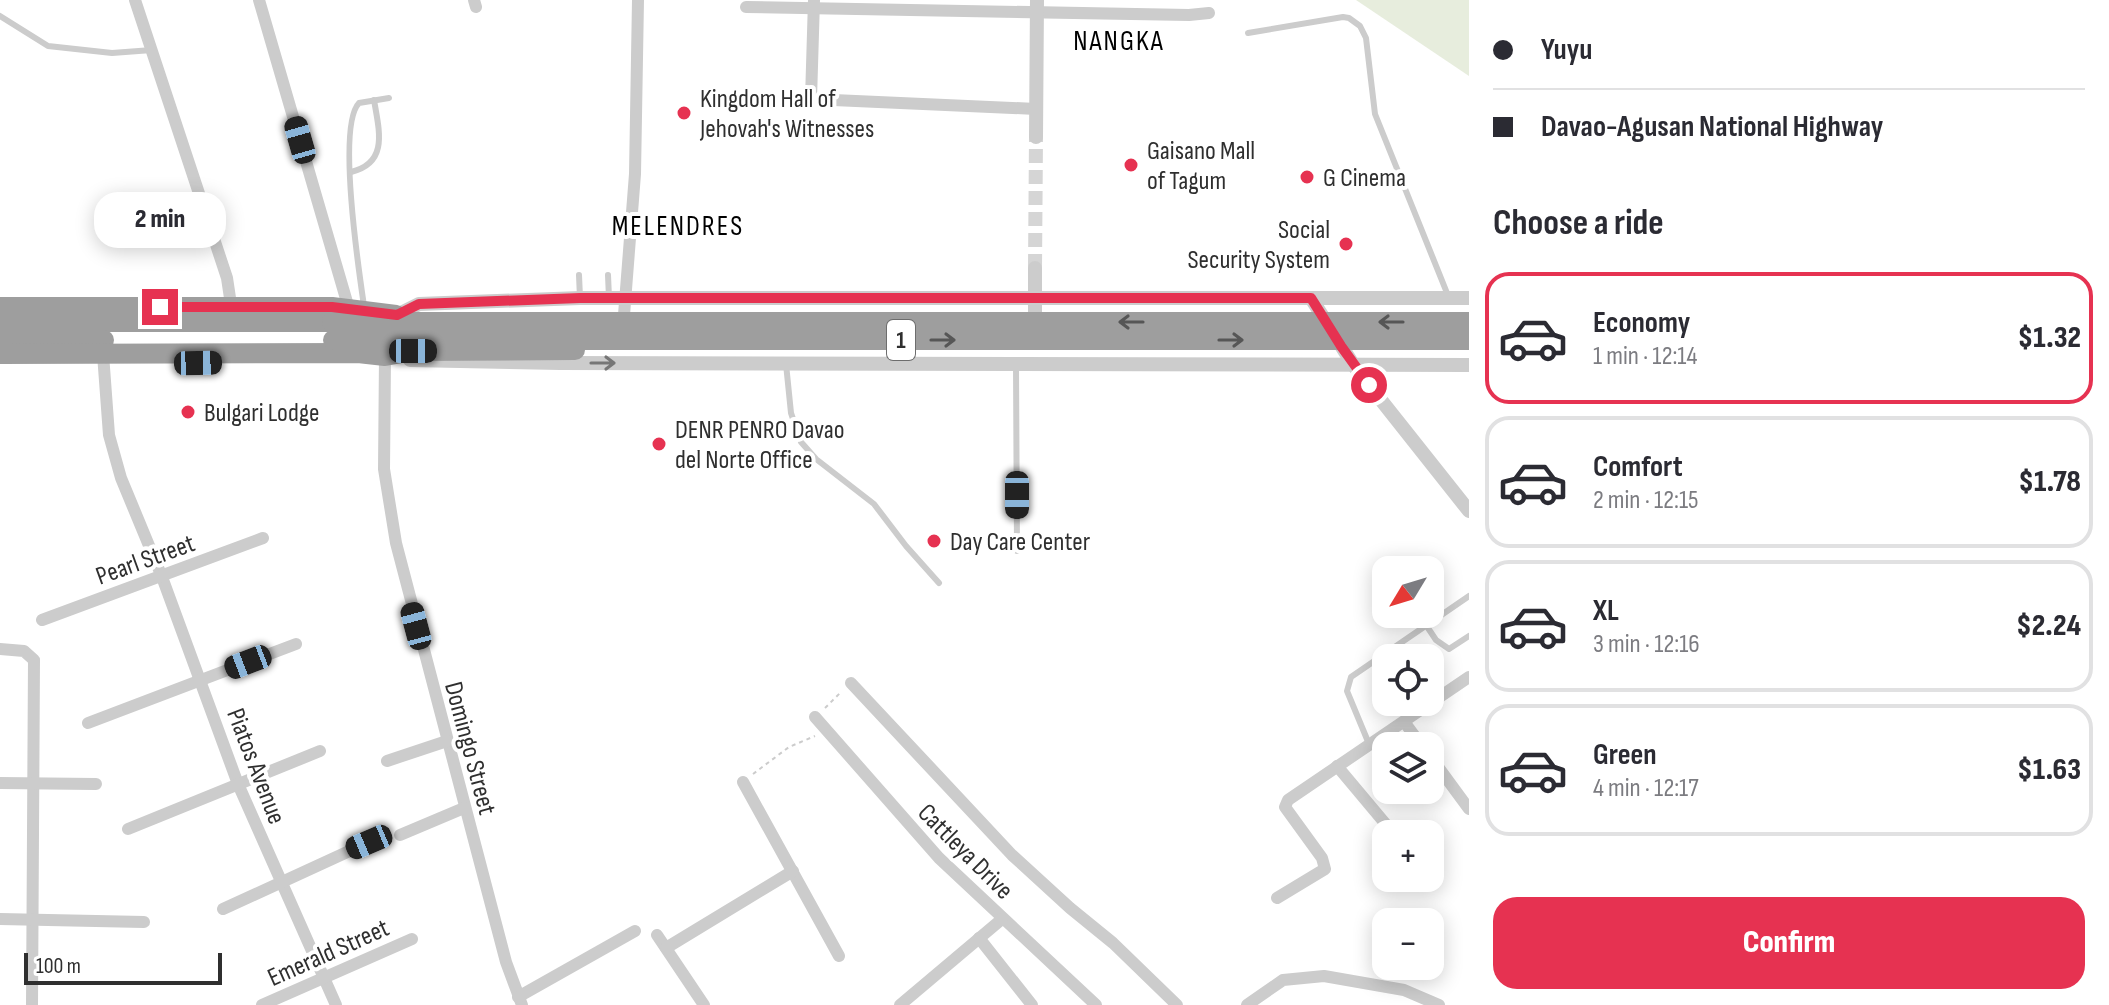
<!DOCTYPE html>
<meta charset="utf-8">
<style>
body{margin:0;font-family:"Sofia Sans Condensed",sans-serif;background:#f2f2f3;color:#2b2b33;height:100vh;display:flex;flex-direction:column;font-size:30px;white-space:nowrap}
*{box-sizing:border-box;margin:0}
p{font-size:26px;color:#7c7c81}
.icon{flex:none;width:44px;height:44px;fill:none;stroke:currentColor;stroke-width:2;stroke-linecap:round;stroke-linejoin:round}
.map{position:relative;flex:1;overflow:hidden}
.panel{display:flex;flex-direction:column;background:#fff;width:640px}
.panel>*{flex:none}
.hud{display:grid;align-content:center;height:176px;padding:0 24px;background:#fff}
.needle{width:52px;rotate:232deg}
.buttons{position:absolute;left:1372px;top:556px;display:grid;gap:16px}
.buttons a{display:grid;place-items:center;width:72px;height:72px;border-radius:16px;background:#fff;box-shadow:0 4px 20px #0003;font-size:40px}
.scale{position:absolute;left:24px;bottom:20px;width:198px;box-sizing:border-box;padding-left:8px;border:4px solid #2f2f2f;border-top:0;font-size:22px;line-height:28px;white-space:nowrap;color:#2f2f2f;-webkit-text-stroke:6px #fff;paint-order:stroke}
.end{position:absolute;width:36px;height:36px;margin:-18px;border:10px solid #e63251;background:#fff;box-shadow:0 0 0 4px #fff}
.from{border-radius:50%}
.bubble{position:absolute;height:56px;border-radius:24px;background:#fff;box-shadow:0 4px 20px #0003;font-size:26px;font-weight:800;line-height:56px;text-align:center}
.car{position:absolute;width:24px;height:48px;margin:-24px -12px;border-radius:10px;box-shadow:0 0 6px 2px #0007;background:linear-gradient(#222 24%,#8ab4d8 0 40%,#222 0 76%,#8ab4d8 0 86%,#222 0)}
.hud b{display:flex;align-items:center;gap:28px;height:76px;font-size:30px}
.hud b+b{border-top:2px solid #e1e1e2}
.hud i{width:20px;height:20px;background:#2b2b33}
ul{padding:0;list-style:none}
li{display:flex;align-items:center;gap:24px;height:132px;margin:0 16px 12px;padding:0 8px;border:4px solid #e1e1e2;border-radius:24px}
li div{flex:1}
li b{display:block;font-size:30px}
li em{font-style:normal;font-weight:800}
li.selected{border-color:#e63251}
li>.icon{width:72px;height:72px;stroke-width:1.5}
h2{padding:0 24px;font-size:36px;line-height:96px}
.primary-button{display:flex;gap:16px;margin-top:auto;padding:16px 24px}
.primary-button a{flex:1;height:92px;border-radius:24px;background:#e63251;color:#fff;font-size:32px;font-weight:800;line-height:92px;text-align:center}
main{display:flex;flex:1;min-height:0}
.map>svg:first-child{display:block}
</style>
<main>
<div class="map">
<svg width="1469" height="1005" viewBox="0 0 1469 1005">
<rect width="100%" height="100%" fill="#fff"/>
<path fill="#e7eddd" d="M1356,0H1469V76Z"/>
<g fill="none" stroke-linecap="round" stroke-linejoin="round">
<path stroke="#d5d5d5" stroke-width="14" stroke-dasharray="14 7" stroke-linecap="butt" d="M1035,268L1036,137"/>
<g stroke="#ccc" stroke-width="2" stroke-dasharray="4 4" stroke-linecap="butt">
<path d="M825,708L840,693"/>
<path d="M753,774L789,747L815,736"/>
</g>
<g stroke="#ccc" stroke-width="6">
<path d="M0,16L48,46L112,53L152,50"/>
<path d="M1248,33L1343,17L1349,18L1360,26L1366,38L1375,114L1449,298"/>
<path d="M351,172C389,163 379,130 374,100"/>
<path d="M579,275L580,298"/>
<path d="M608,275L609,298"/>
<path d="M364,306C359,272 337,126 359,103L389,98"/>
<path d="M786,364L791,413L801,442L816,459L874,504L906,546L939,583"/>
<path d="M1016,366L1017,551"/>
<path d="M1426,625L1436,640L1449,649L1469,636"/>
<path d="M1369,744L1347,691L1351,677L1469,596"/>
</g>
<g stroke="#ccc" stroke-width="12">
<path d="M135,0L227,278L230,298"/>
<path d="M259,0L349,309"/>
<path d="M474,0L476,7"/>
<path d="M814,0L811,99L1036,109"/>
<path d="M746,7L1189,15L1209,13"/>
<path d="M624,315L635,174L638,0"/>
<path d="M103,354L109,435L121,478L162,577L238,784L336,1005"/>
<path d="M385,356L384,469L396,543L506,962L522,1005"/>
<path d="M42,620L263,538"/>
<path d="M0,649L24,651L34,660L32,1005"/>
<path d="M851,683L1012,855L1070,908L1113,943L1177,1005"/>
<path d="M815,717L939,858L1096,1005"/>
<path d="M88,723L296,644"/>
<path d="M1405,723L1422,746"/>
<path d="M1430,756L1469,809"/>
<path d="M387,761L447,741"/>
<path d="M1337,766L1394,834"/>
<path d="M743,782L839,956"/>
<path d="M0,783L96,784"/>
<path d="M128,829L320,751"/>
<path d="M400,835L464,808"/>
<path d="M1430,877L1434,881"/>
<path d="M1277,898L1325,869L1322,858L1285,807L1288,800L1469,677"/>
<path d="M223,909L369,842"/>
<path d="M0,919L144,922"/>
<path d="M657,935L704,1005"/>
<path d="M979,938L1032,1005"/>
<path d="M666,948L793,871"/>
<path d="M518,997L635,931"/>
<path d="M262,1005L412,939"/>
<path d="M900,1005L1002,919"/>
<path d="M1247,1005L1283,980L1324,976L1404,990L1439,1005"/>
</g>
<g stroke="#ccc" stroke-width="14">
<path d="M1036,137L1037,0"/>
<path d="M1035,268V315"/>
<path d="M1311,298L1354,366L1469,511"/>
<path d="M397,315L419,304L580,298H1469"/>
<path d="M410,360L560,363L1469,365"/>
</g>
<g stroke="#9e9e9e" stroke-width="20">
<path d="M0,307H332L396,315"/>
<path d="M0,322H332"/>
<path d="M0,340H104"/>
<path d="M0,354L358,353L385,356L413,351L575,350"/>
</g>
<g stroke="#9e9e9e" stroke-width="20">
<path d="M332,322H1469"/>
<path d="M333,340H1469"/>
</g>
</g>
<defs><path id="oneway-shaft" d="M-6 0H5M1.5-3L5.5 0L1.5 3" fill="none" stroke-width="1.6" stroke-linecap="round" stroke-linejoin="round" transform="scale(2)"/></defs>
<g stroke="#565656">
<use href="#oneway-shaft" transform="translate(1131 322) rotate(-180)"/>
<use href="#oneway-shaft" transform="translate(1391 322) rotate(-180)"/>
<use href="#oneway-shaft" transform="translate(943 340)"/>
<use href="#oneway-shaft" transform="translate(1231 340)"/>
</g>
<use stroke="#767676" href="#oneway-shaft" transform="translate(603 363)"/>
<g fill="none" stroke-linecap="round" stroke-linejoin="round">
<path stroke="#e63251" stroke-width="10" d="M160,307H332L397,315L419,304L580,298H1311L1341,346L1369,385"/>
</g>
<g fill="#e63251" stroke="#fff" stroke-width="3">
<circle cx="684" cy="113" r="8"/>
<circle cx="1131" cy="165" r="8"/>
<circle cx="1307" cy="177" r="8"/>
<circle cx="1346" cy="244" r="8"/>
<circle cx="188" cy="412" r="8"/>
<circle cx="659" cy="444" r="8"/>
<circle cx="934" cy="541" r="8"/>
</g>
<g text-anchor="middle" stroke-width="8" stroke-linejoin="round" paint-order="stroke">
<rect fill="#fff" stroke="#6d6d6d" stroke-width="2" x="887" y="320" width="28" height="40" rx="6"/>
<g font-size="24" font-weight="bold" fill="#2f2f2f">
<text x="901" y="348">1</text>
</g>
<g font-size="26" fill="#2f2f2f" stroke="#fff" text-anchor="start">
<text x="700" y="107">Kingdom Hall of<tspan x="700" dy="30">Jehovah's Witnesses</tspan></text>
<text x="1147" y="159">Gaisano Mall<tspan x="1147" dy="30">of Tagum</tspan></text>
<text x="1323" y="186">G Cinema</text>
<text x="1330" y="238" text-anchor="end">Social<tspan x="1330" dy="30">Security System</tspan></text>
<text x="204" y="421">Bulgari Lodge</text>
<text x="675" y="438">DENR PENRO Davao<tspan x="675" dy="30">del Norte Office</tspan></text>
<text x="950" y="550">Day Care Center</text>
</g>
<g font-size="26" fill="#2f2f2f" stroke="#fff">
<text transform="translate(145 559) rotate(-20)" y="9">Pearl Street</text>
<text transform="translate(471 748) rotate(75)" y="9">Domingo Street</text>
<text transform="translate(257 766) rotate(69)" y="9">Piatos Avenue</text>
<text transform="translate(966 851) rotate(45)" y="9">Cattleya Drive</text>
<text transform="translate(328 952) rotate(-24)" y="9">Emerald Street</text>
</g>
<g font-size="28" letter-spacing="2" fill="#000" stroke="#fff">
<text x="1119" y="50">NANGKA</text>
<text x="678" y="235">MELENDRES</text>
</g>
</g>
</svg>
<div class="buttons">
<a><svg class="needle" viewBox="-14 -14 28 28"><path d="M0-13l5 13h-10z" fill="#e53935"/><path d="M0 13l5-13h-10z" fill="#7c7c81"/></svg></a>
<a><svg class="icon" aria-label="locate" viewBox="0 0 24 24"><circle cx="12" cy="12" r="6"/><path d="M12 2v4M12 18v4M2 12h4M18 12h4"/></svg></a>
<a><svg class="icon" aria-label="layers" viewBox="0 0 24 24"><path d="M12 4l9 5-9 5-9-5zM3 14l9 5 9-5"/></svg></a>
<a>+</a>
<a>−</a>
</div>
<div class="scale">100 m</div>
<i class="end from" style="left:1369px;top:385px"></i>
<i class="end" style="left:160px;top:307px"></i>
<div class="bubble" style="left:94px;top:192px;width:132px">2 min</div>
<i class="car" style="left:300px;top:140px;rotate:344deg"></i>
<i class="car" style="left:413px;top:351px;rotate:90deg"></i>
<i class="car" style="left:198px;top:363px;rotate:89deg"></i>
<i class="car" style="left:1017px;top:495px;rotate:180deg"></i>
<i class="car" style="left:416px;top:626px;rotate:345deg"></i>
<i class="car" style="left:248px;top:662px;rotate:249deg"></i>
<i class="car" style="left:369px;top:842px;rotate:247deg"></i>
</div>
<section class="panel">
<div class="hud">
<b><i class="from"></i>Yuyu</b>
<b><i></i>Davao-Agusan National Highway</b>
</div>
<h2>Choose a ride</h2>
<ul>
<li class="selected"><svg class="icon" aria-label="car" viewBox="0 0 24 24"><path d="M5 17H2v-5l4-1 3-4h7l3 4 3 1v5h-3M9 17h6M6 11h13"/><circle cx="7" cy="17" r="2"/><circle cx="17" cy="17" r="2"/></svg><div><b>Economy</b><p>1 min · 12:14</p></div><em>$1.32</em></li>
<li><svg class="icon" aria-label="car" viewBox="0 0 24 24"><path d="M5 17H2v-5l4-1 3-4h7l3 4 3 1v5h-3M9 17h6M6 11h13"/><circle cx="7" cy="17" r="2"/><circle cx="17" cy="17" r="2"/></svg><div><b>Comfort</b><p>2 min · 12:15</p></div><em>$1.78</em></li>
<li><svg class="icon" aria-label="car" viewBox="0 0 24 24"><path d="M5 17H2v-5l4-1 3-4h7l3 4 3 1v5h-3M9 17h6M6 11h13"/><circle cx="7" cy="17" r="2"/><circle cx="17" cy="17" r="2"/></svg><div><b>XL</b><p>3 min · 12:16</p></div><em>$2.24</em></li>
<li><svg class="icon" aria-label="car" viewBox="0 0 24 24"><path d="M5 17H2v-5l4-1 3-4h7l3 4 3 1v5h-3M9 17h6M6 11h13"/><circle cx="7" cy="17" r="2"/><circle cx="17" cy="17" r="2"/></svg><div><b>Green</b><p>4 min · 12:17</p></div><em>$1.63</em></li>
</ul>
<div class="primary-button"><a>Confirm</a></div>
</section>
</main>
